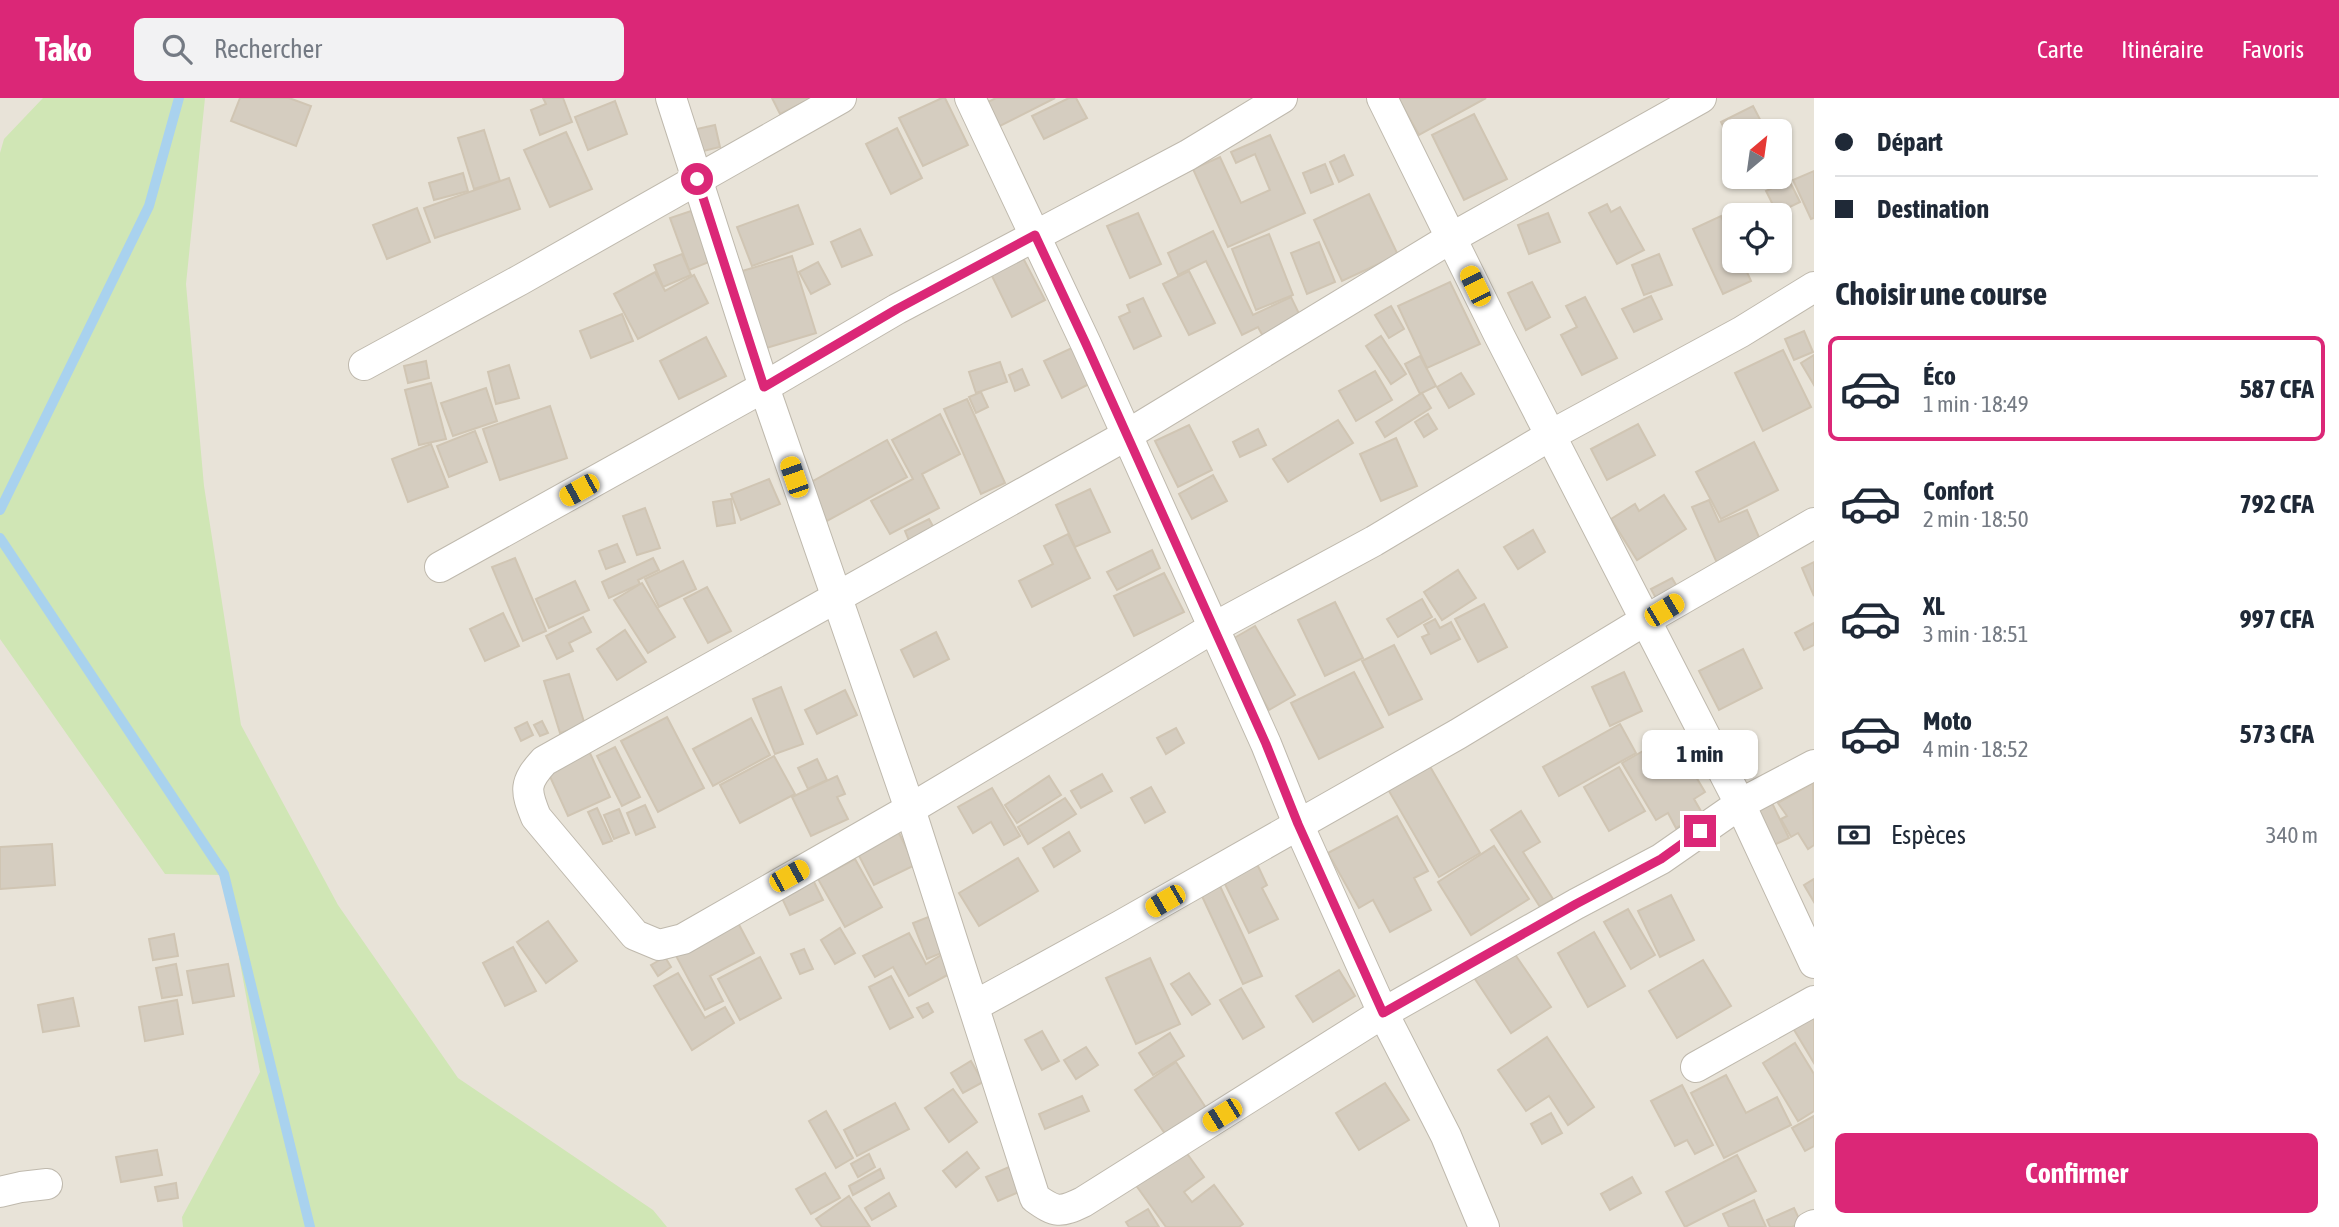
<!DOCTYPE html>
<html lang="fr">
<meta charset="utf-8">
<style>
body{margin:0;font-family:"Asap Condensed",sans-serif;background:#f2f2f3;color:#1f2937;height:100vh;display:flex;flex-direction:column;font-size:26px;white-space:nowrap}
*{box-sizing:border-box;margin:0}
p{font-size:23px;color:#747a83}
.icon{flex:none;width:38px;height:38px;fill:none;stroke:currentColor;stroke-width:2;stroke-linecap:round;stroke-linejoin:round}
.map{position:relative;flex:1;overflow:hidden}
.side{display:flex;flex-direction:column;background:#fff;width:525px}
.side>*{flex:none}
.guide{display:grid;align-content:center;height:154px;padding:0 21px;background:#fff}
.needle{width:46px;rotate:29deg}
.controls{position:absolute;left:1722px;top:21px;display:grid;gap:14px}
.controls a{display:grid;place-items:center;width:70px;height:70px;border-radius:10px;background:#fff;box-shadow:0 2px 5px #0004;font-size:35px}
.end{position:absolute;width:32px;height:32px;margin:-16px;border:9px solid #db2777;background:#fff;box-shadow:0 0 0 4px #fff}
.from{border-radius:50%}
.bubble{position:absolute;height:49px;border-radius:10px;background:#fff;box-shadow:0 2px 5px #0004;font-size:23px;font-weight:700;line-height:49px;text-align:center}
.car{position:absolute;width:21px;height:42px;margin:-21px -10px;border-radius:9px;box-shadow:0 0 5px 2px #0007;background:linear-gradient(#f5c518 24%,#345 0 40%,#f5c518 0 76%,#345 0 86%,#f5c518 0)}
.guide b{display:flex;align-items:center;gap:24px;height:66px;font-size:26px}
.guide b+b{border-top:2px solid #e0e1e3}
.guide i{width:18px;height:18px;background:#1f2937}
ul{padding:0;list-style:none}
li{display:flex;align-items:center;gap:21px;height:105px;margin:0 14px 10px;padding:0 7px;border:4px solid transparent;border-radius:10px}
li div{flex:1}
li b{display:block;font-size:26px}
li em{font-style:normal;font-weight:700}
li.selected{border-color:#db2777}
li>.icon{width:63px;height:63px;stroke-width:1.5}
h2{padding:0 21px;font-size:32px;line-height:84px}
.pay{display:flex;align-items:center;gap:18px;height:77px;padding:0 21px;font-size:26px}
.pay p{margin-inline-start:auto}
.button{display:flex;gap:14px;margin-top:auto;padding:14px 21px}
.button a{flex:1;height:80px;border-radius:10px;background:#db2777;color:#fff;font-size:28px;font-weight:700;line-height:80px;text-align:center}
header{display:flex;align-items:center;gap:42px;box-sizing:border-box;height:98px;padding:0 35px;background:#db2777;color:#fff}
header strong{font-size:33px}
nav{display:flex;gap:38px;margin-inline-start:auto;font-size:24px}
.search{width:490px;height:63px;background:#f2f2f3;display:flex;align-items:center;gap:18px;box-sizing:border-box;padding:0 24px;border-radius:10px;color:#747a83;font-size:26px}
main{display:flex;flex:1;min-height:0}
.map>svg:first-child{display:block}
</style>
<header>
<strong>Tako</strong>
<div class="search"><svg class="icon" aria-label="search" viewBox="0 0 24 24"><circle cx="10" cy="10" r="6"/><path d="M15 15l6 6"/></svg>Rechercher</div>
<nav><a>Carte</a><a>Itinéraire</a><a>Favoris</a></nav>
</header>
<main>
<div class="map">
<svg width="1814" height="1129" viewBox="0 0 1814 1129">
<rect width="100%" height="100%" fill="#f4f1ea"/>
<path fill="#e8e3d8" fill-rule="evenodd" d="M0,0H1814V1129H0ZM1734,33H1780V79H1734ZM1734,117H1780V163H1734Z"/>
<path fill="#d0e6b5" d="M43,0H205L186,186L204,388L241,627L338,807L458,980L653,1112L667,1129H183L182,1119L260,974L224,777L165,776L0,541V55L4,41Z"/>
<g fill="none" stroke-linecap="round" stroke-linejoin="round">
<g stroke="#a9d2ee" stroke-width="10">
<path d="M0,412L149,108L179,0"/>
<path d="M0,440L224,776L310,1129"/>
</g>
</g>
<g fill="#d5cdc0" stroke="#d0c5b3" stroke-width="2">
<path d="M240,0H289L311,8L296,48L231,23Z"/>
<path d="M543,0H563L572,24L540,37L531,12L546,6Z"/>
<path d="M772,0H809L810,1L780,16Z"/>
<path d="M942,0H945L968,47L923,68L899,20Z"/>
<path d="M996,0H1055L996,30L984,6Z"/>
<path d="M1069,0H1076L1087,20L1044,41L1032,18Z"/>
<path d="M1398,0H1486L1419,37Z"/>
<path d="M615,3L627,36L588,52L575,19Z"/>
<path d="M1753,8L1766,33H1734V50L1721,24Z"/>
<path d="M1474,16L1507,81L1464,102L1432,37Z"/>
<path d="M715,27L720,49L703,53L697,31Z"/>
<path d="M897,30L922,80L891,96L866,46Z"/>
<path d="M484,32L500,83L474,91L458,40Z"/>
<path d="M566,34L592,91L550,109L524,52Z"/>
<path d="M1270,37L1305,115L1228,149L1193,71L1220,59L1241,105L1270,92L1255,56L1236,65L1231,54Z"/>
<path d="M1344,57L1353,77L1339,84L1330,64Z"/>
<path d="M1325,66L1333,86L1311,95L1303,75Z"/>
<path d="M1814,73V120L1811,121L1793,82Z"/>
<path d="M463,75L468,93L434,102L429,85Z"/>
<path d="M509,80L520,111L435,140L424,110Z"/>
<path d="M1789,82L1800,104L1777,115L1766,93Z"/>
<path d="M1369,96L1398,157L1342,183L1314,122Z"/>
<path d="M1607,106L1611,114L1620,109L1644,152L1617,166L1589,115Z"/>
<path d="M798,107L813,146L752,168L737,129Z"/>
<path d="M417,110L430,144L387,161L373,127Z"/>
<path d="M691,113L709,164L689,172L670,120Z"/>
<path d="M1138,115L1161,166L1130,180L1107,128Z"/>
<path d="M1548,115L1560,144L1529,156L1518,127Z"/>
<path d="M1721,118L1734,147V163H1742L1751,183L1723,196L1693,131Z"/>
<path d="M860,131L872,157L842,169L831,144Z"/>
<path d="M1213,133L1253,217L1291,199L1304,226L1266,244L1258,229L1242,237L1206,163L1178,177L1168,155Z"/>
<path d="M1269,136L1293,197L1256,212L1232,151Z"/>
<path d="M1319,144L1335,184L1307,196L1291,155Z"/>
<path d="M682,156L691,177L663,189L654,167Z"/>
<path d="M1659,156L1672,187L1644,197L1632,167Z"/>
<path d="M792,158L816,235L763,251L739,174Z"/>
<path d="M1023,160L1045,202L1012,219L991,176Z"/>
<path d="M818,164L830,186L811,196L799,174Z"/>
<path d="M1189,173L1215,225L1189,237L1163,186Z"/>
<path d="M655,174L665,193L694,177L708,205L638,241L614,196Z"/>
<path d="M1450,184L1480,246L1427,270L1398,208Z"/>
<path d="M1532,184L1550,219L1526,232L1508,195Z"/>
<path d="M1651,198L1662,221L1634,234L1622,211Z"/>
<path d="M1585,199L1617,260L1582,277L1561,237L1577,229L1566,208Z"/>
<path d="M1143,200L1161,238L1134,251L1119,219L1130,214L1127,207Z"/>
<path d="M1391,208L1404,231L1389,240L1375,217Z"/>
<path d="M622,216L633,243L591,260L580,233Z"/>
<path d="M1804,233L1813,254L1794,262L1785,241Z"/>
<path d="M1381,238L1406,276L1391,286L1366,248Z"/>
<path d="M706,239L726,278L679,301L660,263Z"/>
<path d="M1076,248L1093,284L1062,300L1044,263Z"/>
<path d="M1783,252L1811,309L1763,333L1735,275Z"/>
<path d="M1814,257V287L1801,265Z"/>
<path d="M1420,258L1436,288L1420,296L1405,266Z"/>
<path d="M426,263L429,280L408,285L404,268Z"/>
<path d="M1000,264L1007,284L976,295L969,274Z"/>
<path d="M509,267L519,300L496,306L488,274Z"/>
<path d="M1022,271L1029,287L1015,293L1009,277Z"/>
<path d="M1375,273L1392,302L1356,323L1339,293Z"/>
<path d="M1461,275L1474,296L1449,310L1437,289Z"/>
<path d="M431,285L446,341L419,347L405,292Z"/>
<path d="M486,290L497,323L453,338L441,305Z"/>
<path d="M981,294L988,309L976,315L969,299Z"/>
<path d="M1422,295L1431,310L1385,339L1376,324Z"/>
<path d="M967,301L1005,385L981,396L944,311Z"/>
<path d="M550,308L567,360L500,382L483,331Z"/>
<path d="M940,316L960,356L922,376L939,410L890,436L871,403L913,381L892,342Z"/>
<path d="M1428,316L1437,331L1424,339L1415,324Z"/>
<path d="M1338,322L1353,345L1288,384L1273,361Z"/>
<path d="M1638,326L1655,357L1607,382L1591,351Z"/>
<path d="M1189,327L1212,372L1178,389L1155,343Z"/>
<path d="M1258,331L1266,347L1240,359L1233,344Z"/>
<path d="M475,333L487,364L449,379L437,348Z"/>
<path d="M1396,340L1417,388L1381,403L1360,356Z"/>
<path d="M887,342L907,379L827,423L806,387Z"/>
<path d="M1754,344L1778,392L1721,421L1696,374Z"/>
<path d="M431,346L448,389L408,404L392,361Z"/>
<path d="M1213,377L1227,403L1192,421L1179,396Z"/>
<path d="M769,381L780,406L741,422L731,396Z"/>
<path d="M1090,391L1110,434L1075,449L1056,407Z"/>
<path d="M1664,397L1686,431L1637,462L1611,421L1635,406L1639,413Z"/>
<path d="M731,401L735,425L717,428L713,404Z"/>
<path d="M1709,402L1719,424L1747,412L1762,446L1717,465L1692,409Z"/>
<path d="M645,410L660,450L637,457L623,418Z"/>
<path d="M929,421L935,432L910,445L905,433Z"/>
<path d="M1533,432L1545,454L1518,471L1504,449Z"/>
<path d="M1068,436L1090,480L1032,509L1019,483L1053,466L1044,448Z"/>
<path d="M617,446L625,464L606,471L599,453Z"/>
<path d="M1152,452L1160,470L1117,492L1107,474Z"/>
<path d="M515,460L546,533L523,543L492,469Z"/>
<path d="M653,460L659,472L638,482L640,486L609,500L602,484Z"/>
<path d="M683,463L696,491L659,509L645,481Z"/>
<path d="M1814,464V498L1802,470Z"/>
<path d="M1458,472L1476,500L1442,522L1424,494Z"/>
<path d="M1164,475L1184,514L1134,538L1114,498Z"/>
<path d="M1672,480L1679,492L1658,504L1651,491Z"/>
<path d="M575,483L589,512L549,530L536,501Z"/>
<path d="M642,485L675,539L648,555L614,502Z"/>
<path d="M707,489L731,533L708,545L684,501Z"/>
<path d="M1422,501L1432,519L1398,539L1387,521Z"/>
<path d="M1335,504L1363,560L1325,578L1298,522Z"/>
<path d="M1484,506L1507,549L1478,564L1455,521Z"/>
<path d="M503,515L519,548L485,563L470,531Z"/>
<path d="M583,519L591,534L569,545L573,553L557,561L546,538Z"/>
<path d="M1435,521L1440,530L1451,524L1460,541L1431,556L1422,539L1429,536L1424,527Z"/>
<path d="M1814,525V547L1804,552L1795,535Z"/>
<path d="M1255,528L1295,597L1269,612L1229,543Z"/>
<path d="M625,532L646,564L617,582L597,551Z"/>
<path d="M936,534L949,561L914,579L901,552Z"/>
<path d="M1394,547L1422,601L1389,617L1362,563Z"/>
<path d="M1743,551L1762,590L1719,612L1699,573Z"/>
<path d="M1354,574L1383,629L1319,661L1291,605Z"/>
<path d="M1624,574L1642,613L1610,628L1592,589Z"/>
<path d="M569,576L585,627L560,635L544,583Z"/>
<path d="M781,589L803,646L775,656L753,601Z"/>
<path d="M845,592L857,617L817,636L805,612Z"/>
<path d="M667,619L704,690L658,714L621,643Z"/>
<path d="M751,620L770,657L713,688L693,651Z"/>
<path d="M542,623L548,635L540,638L534,627Z"/>
<path d="M527,624L533,637L521,643L515,630Z"/>
<path d="M1620,626L1636,655L1559,698L1543,669Z"/>
<path d="M1176,630L1184,645L1166,656L1157,640Z"/>
<path d="M1671,637L1705,694L1694,701L1702,715L1676,730L1668,715L1656,722L1622,665Z"/>
<path d="M615,649L640,699L622,708L597,658Z"/>
<path d="M589,653L610,699L568,718L547,672Z"/>
<path d="M774,658L795,696L740,725L720,687Z"/>
<path d="M817,661L827,682L808,691L798,670Z"/>
<path d="M1428,665L1480,755L1439,779L1386,688Z"/>
<path d="M1619,669L1645,713L1609,733L1584,689Z"/>
<path d="M1102,676L1112,693L1081,710L1071,693Z"/>
<path d="M837,678L845,696L837,699L848,721L811,738L792,699Z"/>
<path d="M1049,678L1061,697L1017,725L1005,707Z"/>
<path d="M1813,685L1814,747L1808,751L1798,735L1791,739L1781,721L1787,718L1778,705Z"/>
<path d="M1151,689L1165,714L1145,725L1131,700Z"/>
<path d="M992,690L1020,738L1004,747L991,724L973,735L958,709Z"/>
<path d="M1065,700L1076,716L1028,746L1018,729Z"/>
<path d="M1772,705L1789,740L1774,747L1757,712Z"/>
<path d="M645,707L655,729L636,737L627,715Z"/>
<path d="M597,710L612,743L603,746L588,714Z"/>
<path d="M619,711L629,735L614,741L604,717Z"/>
<path d="M1521,713L1540,744L1523,754L1553,801L1540,809L1491,732Z"/>
<path d="M1397,718L1428,773L1414,780L1431,812L1390,834L1373,802L1359,810L1328,755Z"/>
<path d="M897,731L915,767L874,787L856,752Z"/>
<path d="M1069,734L1080,753L1054,769L1043,750Z"/>
<path d="M52,746L55,787L0,791V749Z"/>
<path d="M1494,748L1529,801L1471,837L1438,784Z"/>
<path d="M1018,760L1038,793L979,828L959,795Z"/>
<path d="M855,761L882,809L845,829L818,781Z"/>
<path d="M1257,766L1267,787L1262,790L1278,821L1249,835L1223,782Z"/>
<path d="M1814,781V804L1804,787Z"/>
<path d="M813,782L823,802L790,817L781,798Z"/>
<path d="M1219,786L1262,878L1243,886L1200,794Z"/>
<path d="M1671,797L1694,842L1660,859L1638,813Z"/>
<path d="M1628,811L1655,857L1631,871L1604,824Z"/>
<path d="M936,816L951,851L927,861L913,825Z"/>
<path d="M736,821L754,855L710,878L723,903L705,912L674,854Z"/>
<path d="M548,823L577,863L546,885L517,844Z"/>
<path d="M840,830L855,855L835,866L821,842Z"/>
<path d="M1594,834L1625,888L1588,909L1558,855Z"/>
<path d="M909,835L926,866L943,856L953,874L909,898L893,869L875,879L863,858Z"/>
<path d="M174,836L178,858L153,862L149,841Z"/>
<path d="M513,849L536,893L505,908L483,865Z"/>
<path d="M804,851L813,871L800,876L791,856Z"/>
<path d="M1512,852L1551,909L1511,935L1473,878Z"/>
<path d="M665,859L671,869L658,878L651,867Z"/>
<path d="M760,859L781,900L740,922L718,881Z"/>
<path d="M1150,860L1180,926L1136,946L1106,880Z"/>
<path d="M1703,862L1731,908L1677,940L1649,893Z"/>
<path d="M176,866L182,897L162,900L156,870Z"/>
<path d="M228,866L234,898L193,905L187,873Z"/>
<path d="M1339,872L1355,898L1313,924L1296,898Z"/>
<path d="M678,875L705,920L725,909L734,925L692,952L654,888Z"/>
<path d="M1189,875L1210,906L1192,917L1171,886Z"/>
<path d="M891,878L913,919L890,931L869,889Z"/>
<path d="M1241,890L1264,929L1243,941L1220,902Z"/>
<path d="M73,900L79,928L43,934L38,907Z"/>
<path d="M177,902L183,936L145,943L139,909Z"/>
<path d="M928,905L933,914L923,920L917,910Z"/>
<path d="M1814,918V965L1793,930Z"/>
<path d="M1042,933L1059,963L1042,972L1025,942Z"/>
<path d="M1170,935L1184,958L1153,977L1139,955Z"/>
<path d="M1547,939L1594,1009L1568,1027L1549,998L1526,1013L1498,972Z"/>
<path d="M1795,945L1814,976V1013L1798,1023L1763,965Z"/>
<path d="M1086,949L1098,967L1076,981L1064,962Z"/>
<path d="M971,963L983,984L963,995L951,975Z"/>
<path d="M1176,964L1208,1013L1168,1040L1135,992Z"/>
<path d="M1726,977L1746,1015L1777,999L1791,1027L1724,1060L1691,995Z"/>
<path d="M1385,985L1409,1022L1359,1052L1336,1015Z"/>
<path d="M1682,987L1713,1047L1695,1056L1687,1042L1675,1048L1651,1003Z"/>
<path d="M953,991L977,1024L949,1044L925,1010Z"/>
<path d="M1082,998L1089,1013L1045,1031L1039,1016Z"/>
<path d="M895,1005L909,1031L857,1058L844,1032Z"/>
<path d="M826,1013L853,1060L836,1070L809,1023Z"/>
<path d="M1551,1015L1562,1035L1542,1046L1531,1026Z"/>
<path d="M1814,1018V1048L1805,1053L1792,1030Z"/>
<path d="M1183,1050L1204,1079L1184,1094L1192,1104L1214,1087L1243,1126L1239,1129H1166L1135,1086Z"/>
<path d="M157,1052L162,1077L121,1084L116,1059Z"/>
<path d="M967,1054L979,1070L956,1089L943,1073Z"/>
<path d="M869,1056L875,1069L858,1079L851,1066Z"/>
<path d="M1737,1057L1756,1093L1685,1129L1666,1094Z"/>
<path d="M1009,1069L1021,1093L998,1103L986,1079Z"/>
<path d="M880,1071L884,1080L853,1097L849,1088Z"/>
<path d="M825,1075L840,1100L811,1116L796,1091Z"/>
<path d="M1632,1079L1641,1095L1610,1112L1601,1096Z"/>
<path d="M176,1085L178,1100L158,1103L155,1089Z"/>
<path d="M889,1095L896,1108L872,1122L865,1110Z"/>
<path d="M849,1098L870,1129H822L816,1121Z"/>
<path d="M1754,1102L1766,1129H1729L1723,1116Z"/>
<path d="M1794,1110L1801,1125L1792,1129H1770L1767,1122Z"/>
<path d="M1148,1111L1159,1129H1129L1126,1124Z"/>
</g>
<g fill="none" stroke-linecap="round" stroke-linejoin="round">
<defs>
<g id="minor">
<path d="M671,0L764,289L910,711L1035,1100C1056,1115 1060,1115 1083,1104L1383,915L1576,806L1661,761L1740,706L1814,667"/>
<path d="M970,0L1086,246L1266,646L1298,726L1383,915L1446,1038L1484,1129"/>
<path d="M1382,0L1499,237L1740,706L1814,865"/>
<path d="M1701,0L1451,140L1127,337L544,663C524,685 525,692 536,719L635,837L659,847L683,841L910,711L1213,530L1374,443L1551,337L1741,234L1814,189"/>
<path d="M364,267L520,182L841,0"/>
<path d="M440,469L764,289L897,211L1188,57L1282,0"/>
<path d="M974,908L1120,828L1458,636L1644,523L1814,425"/>
<path d="M1696,969L1814,903"/>
<path d="M0,1094L21,1089L47,1086"/>
<path d="M1810,1129L1814,1127"/>
</g>
</defs>
<use href="#minor" stroke="#bfb9ad" stroke-width="32"/>
<use href="#minor" stroke="#fff" stroke-width="30"/>
</g>
<g fill="none" stroke-linecap="round" stroke-linejoin="round">
<path stroke="#db2777" stroke-width="9" d="M697,81L764,289L897,211L1035,137L1086,246L1266,646L1298,726L1383,915L1576,806L1661,761L1700,733"/>
</g>
</svg>
<div class="controls">
<a><svg class="needle" viewBox="-14 -14 28 28"><path d="M0-13l5 13h-10z" fill="#e53935"/><path d="M0 13l5-13h-10z" fill="#747a83"/></svg></a>
<a><svg class="icon" aria-label="locate" viewBox="0 0 24 24"><circle cx="12" cy="12" r="6"/><path d="M12 2v4M12 18v4M2 12h4M18 12h4"/></svg></a>
</div>
<i class="end from" style="left:697px;top:81px"></i>
<i class="end" style="left:1700px;top:733px"></i>
<div class="bubble" style="left:1642px;top:632px;width:116px">1 min</div>
<i class="car" style="left:1475px;top:188px;rotate:334deg"></i>
<i class="car" style="left:794px;top:379px;rotate:341deg"></i>
<i class="car" style="left:579px;top:392px;rotate:241deg"></i>
<i class="car" style="left:1664px;top:512px;rotate:59deg"></i>
<i class="car" style="left:789px;top:778px;rotate:61deg"></i>
<i class="car" style="left:1165px;top:803px;rotate:240deg"></i>
<i class="car" style="left:1222px;top:1017px;rotate:238deg"></i>
</div>
<section class="side">
<div class="guide">
<b><i class="from"></i>Départ</b>
<b><i></i>Destination</b>
</div>
<h2>Choisir une course</h2>
<ul>
<li class="selected"><svg class="icon" aria-label="car" viewBox="0 0 24 24"><path d="M5 17H2v-5l4-1 3-4h7l3 4 3 1v5h-3M9 17h6M6 11h13"/><circle cx="7" cy="17" r="2"/><circle cx="17" cy="17" r="2"/></svg><div><b>Éco</b><p>1 min · 18:49</p></div><em>587 CFA</em></li>
<li><svg class="icon" aria-label="car" viewBox="0 0 24 24"><path d="M5 17H2v-5l4-1 3-4h7l3 4 3 1v5h-3M9 17h6M6 11h13"/><circle cx="7" cy="17" r="2"/><circle cx="17" cy="17" r="2"/></svg><div><b>Confort</b><p>2 min · 18:50</p></div><em>792 CFA</em></li>
<li><svg class="icon" aria-label="car" viewBox="0 0 24 24"><path d="M5 17H2v-5l4-1 3-4h7l3 4 3 1v5h-3M9 17h6M6 11h13"/><circle cx="7" cy="17" r="2"/><circle cx="17" cy="17" r="2"/></svg><div><b>XL</b><p>3 min · 18:51</p></div><em>997 CFA</em></li>
<li><svg class="icon" aria-label="car" viewBox="0 0 24 24"><path d="M5 17H2v-5l4-1 3-4h7l3 4 3 1v5h-3M9 17h6M6 11h13"/><circle cx="7" cy="17" r="2"/><circle cx="17" cy="17" r="2"/></svg><div><b>Moto</b><p>4 min · 18:52</p></div><em>573 CFA</em></li>
</ul>
<div class="pay"><svg class="icon" aria-label="cash" viewBox="0 0 24 24"><path d="M3 7h18v10H3z"/><circle cx="12" cy="12" r="2"/></svg>Espèces<p>340 m</p></div>
<div class="button"><a>Confirmer</a></div>
</section>
</main>
